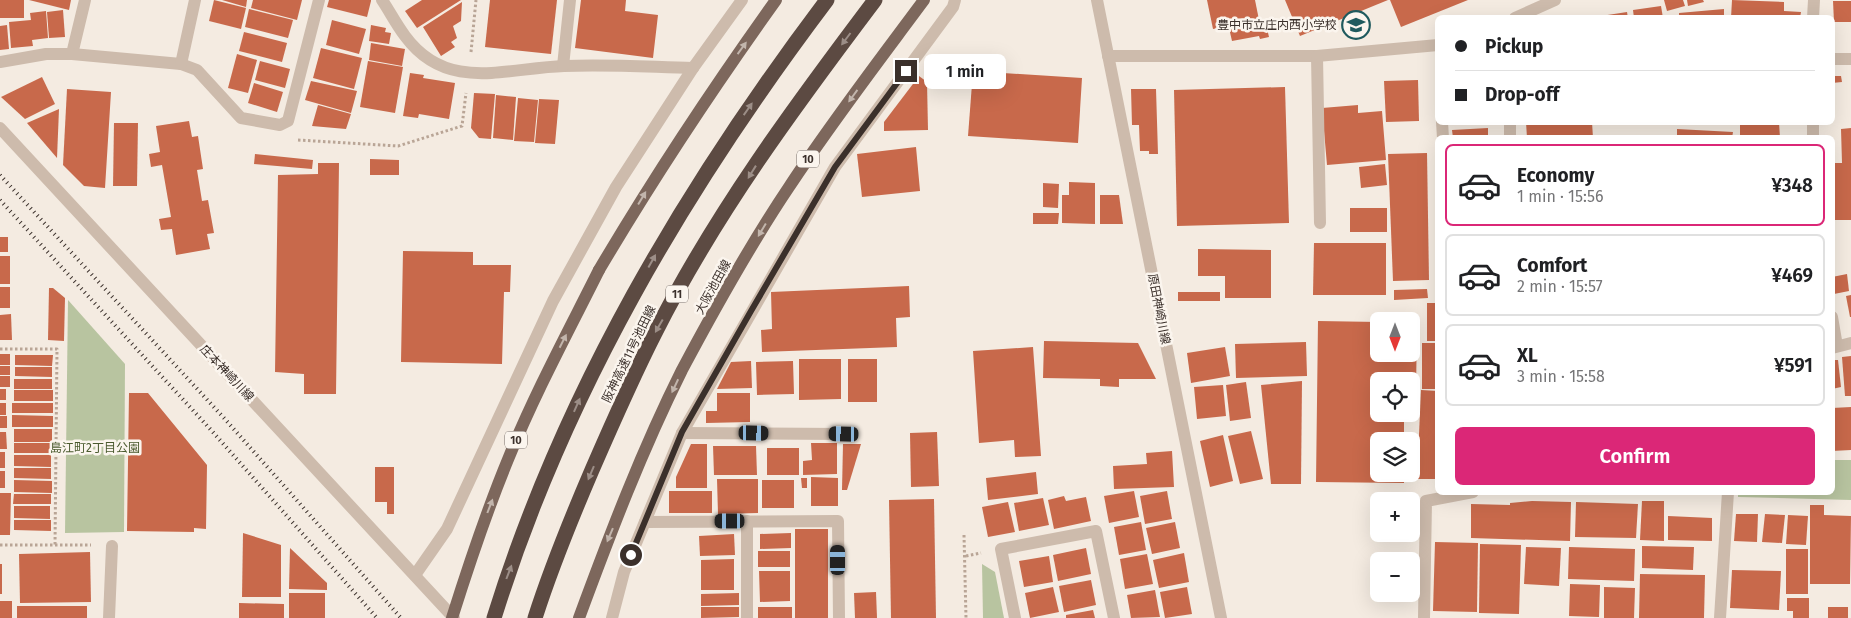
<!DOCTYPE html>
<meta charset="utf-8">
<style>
body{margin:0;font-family:"Fira Sans","Noto Sans JP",sans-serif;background:#f2f2f2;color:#202124;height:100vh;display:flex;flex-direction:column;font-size:19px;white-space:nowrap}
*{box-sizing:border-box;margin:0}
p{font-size:16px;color:#757577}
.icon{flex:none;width:28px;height:28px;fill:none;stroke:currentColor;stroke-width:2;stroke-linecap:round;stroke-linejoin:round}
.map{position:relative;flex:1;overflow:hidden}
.drawer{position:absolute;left:1435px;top:135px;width:400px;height:360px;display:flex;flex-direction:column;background:#fff;border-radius:8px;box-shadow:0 5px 20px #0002}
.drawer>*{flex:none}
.hud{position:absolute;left:1435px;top:15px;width:400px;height:110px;border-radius:8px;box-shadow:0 5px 20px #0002;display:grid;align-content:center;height:110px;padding:0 20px;background:#fff}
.needle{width:32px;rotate:180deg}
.controls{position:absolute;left:1370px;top:312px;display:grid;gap:10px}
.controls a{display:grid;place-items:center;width:50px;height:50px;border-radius:8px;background:#fff;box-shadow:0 5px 20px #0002;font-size:25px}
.end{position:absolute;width:22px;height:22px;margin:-11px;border:6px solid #3b302b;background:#fff;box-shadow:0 0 0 2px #fff}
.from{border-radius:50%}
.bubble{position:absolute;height:35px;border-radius:8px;background:#fff;box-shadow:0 5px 20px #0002;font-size:16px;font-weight:600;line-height:35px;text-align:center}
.car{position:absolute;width:15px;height:30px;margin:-15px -8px;border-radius:6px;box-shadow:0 0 4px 1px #0007;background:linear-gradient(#222 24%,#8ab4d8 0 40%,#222 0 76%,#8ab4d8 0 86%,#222 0)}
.hud b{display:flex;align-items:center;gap:18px;height:48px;font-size:19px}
.hud b+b{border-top:1px solid #e0e0e0}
.hud i{width:12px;height:12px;background:#202124}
ul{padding:9px 0 0;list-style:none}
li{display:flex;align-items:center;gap:15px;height:82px;margin:0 10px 8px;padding:0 10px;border:2px solid #e0e0e0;border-radius:8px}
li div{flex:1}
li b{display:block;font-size:19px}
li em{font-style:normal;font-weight:600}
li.on{border-color:#db2777}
li>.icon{width:45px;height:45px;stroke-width:1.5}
.button{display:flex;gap:10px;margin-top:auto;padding:10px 20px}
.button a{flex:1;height:58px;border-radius:8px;background:#db2777;color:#fff;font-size:20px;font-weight:600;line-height:58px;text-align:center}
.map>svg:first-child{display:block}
</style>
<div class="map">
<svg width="1851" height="618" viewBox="0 0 1851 618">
<rect width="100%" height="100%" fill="#f4ebe1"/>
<g fill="#b8c4a0">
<path d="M68,300L125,364L124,532L65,533Z"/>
<path d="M1833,460H1851V500L1738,497V493L1832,492Z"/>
<path d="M982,564L995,572L1004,618H983Z"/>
</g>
<g fill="#c8694b">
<rect x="0" y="0" width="24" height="18"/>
<path d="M29,0H71L69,10Z"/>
<path d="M214,0L246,8L241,29L209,21Z"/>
<path d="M222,0H247L246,7Z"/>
<path d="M253,0H302L297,20L251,8Z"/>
<path d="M329,0H371V1L367,17L327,7Z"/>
<path d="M422,0H461L417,28L405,11Z"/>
<path d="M490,0H557L551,54L485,47Z"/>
<path d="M581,0H626L625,11L658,15L653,58L575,48Z"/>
<path d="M1207,0H1255L1259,20L1213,29Z"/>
<path d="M1285,0H1388L1300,36Z"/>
<path d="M1390,0H1468L1401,27Z"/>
<path d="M1664,0H1683L1685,6L1667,11Z"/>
<path d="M1687,0H1703L1704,2L1688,6Z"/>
<path d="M1732,0L1784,2V11L1801,12L1800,18H1731Z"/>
<path d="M1833,1H1851V22H1834Z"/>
<path d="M462,2L461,21L453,26L457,38L451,42L455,47L441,56L423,27Z"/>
<path d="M1661,6L1663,18H1634L1633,10Z"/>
<path d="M249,9L293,20L288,38L245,27Z"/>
<path d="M1724,9V18H1679V13Z"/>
<path d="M63,10L65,37L49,38L47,12Z"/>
<path d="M46,11L48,38L32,40L33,46L11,48L9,22L31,20L30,13Z"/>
<path d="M1627,12L1628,18H1601V16Z"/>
<path d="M332,20L366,29L359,54L326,45Z"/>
<path d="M1265,20L1269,37L1260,39L1259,36L1232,41L1229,28Z"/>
<path d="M7,25L9,49L0,50V26Z"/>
<path d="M371,25L386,28L385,32L391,33L389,44L369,41Z"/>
<path d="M244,32L287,43L282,62L239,51Z"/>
<path d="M371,43L405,49L402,66L369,60Z"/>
<path d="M321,48L362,58L354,89L313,78Z"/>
<path d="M237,54L257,60L248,93L228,88Z"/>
<path d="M260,61L290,69L285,88L255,80Z"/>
<path d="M368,61L403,67L395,113L360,107Z"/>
<path d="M973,71L1082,78L1078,143L968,136Z"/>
<path d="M410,73L424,75L423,78L455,83L449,119L419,114L418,118L403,116Z"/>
<path d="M919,76L927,82L928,130L884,131V122Z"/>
<path d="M1832,76H1841L1842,82L1832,83Z"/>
<path d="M42,77L55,104L25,119L1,97Z"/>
<path d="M1418,80L1419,121L1386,122L1384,81Z"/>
<path d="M311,81L357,91L351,113L305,100Z"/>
<path d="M254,83L283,92L277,112L248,103Z"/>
<path d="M1285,87L1289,223L1177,226L1174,90Z"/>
<path d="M67,89L111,92L105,188L84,186L63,165Z"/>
<path d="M1131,89H1156L1158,154H1149V151H1140L1139,125H1132Z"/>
<path d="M474,93L495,94L491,139L479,138L471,128Z"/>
<path d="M496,95L516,97L513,140L493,138Z"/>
<path d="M518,98L538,100L534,142L514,141Z"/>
<path d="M539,99L559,100L555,144L535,143Z"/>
<path d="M318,105L351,114L346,129L312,126Z"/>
<path d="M1358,105V113L1382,111L1386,160L1327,165L1322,108Z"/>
<path d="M59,109L57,158L27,123Z"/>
<path d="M189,121L192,137L198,136L203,169L197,170L202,201L208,200L214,233L207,234L210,249L176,255L172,229L161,230L159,219L171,217L162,165L151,167L149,154L160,152L156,126Z"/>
<path d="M1526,122H1592L1593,138H1527Z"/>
<path d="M1740,122H1779L1780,138H1740Z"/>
<path d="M114,123H138L137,186H113Z"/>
<path d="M1488,128V138H1453L1452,130Z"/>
<path d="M1851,128V220H1832L1833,163H1842L1841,129Z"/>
<path d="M1677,129L1733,132L1732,138H1677Z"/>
<path d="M916,147L920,191L862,197L857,154Z"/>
<path d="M1427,153L1429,280L1393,281L1388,154Z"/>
<path d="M255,154L313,160L312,169L254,164Z"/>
<path d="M370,159L399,160V175H370Z"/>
<path d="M318,163H339L336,394H304V374L275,372L278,175L318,174Z"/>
<path d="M1385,164L1387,185L1361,188L1359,167Z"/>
<path d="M1069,182L1095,183V224L1062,223V195H1069Z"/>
<path d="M1043,183L1059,184L1058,208L1043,207Z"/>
<path d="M1100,195H1119L1123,224H1100Z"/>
<rect x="1350" y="208" width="37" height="24"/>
<path d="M1033,213H1059L1058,224H1033Z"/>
<rect x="0" y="237" width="8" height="15"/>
<path d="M1314,243H1386V295H1313Z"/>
<path d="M1198,249L1271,250V298H1225V276H1198Z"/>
<path d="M403,251L473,252V265H511L510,292H504L502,364L401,362Z"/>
<rect x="0" y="256" width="10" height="28"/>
<path d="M1847,274L1849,291L1834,294L1832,277Z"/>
<path d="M909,286L910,317L896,318L897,347L762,352L761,330L772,329L771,292Z"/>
<rect x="0" y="287" width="10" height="21"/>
<path d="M49,288H53L65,298L64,341L48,340Z"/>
<path d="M1427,289L1428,298L1394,300V290Z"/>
<rect x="1178" y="292" width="42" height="9"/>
<path d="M1851,295V317H1850L1846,296Z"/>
<rect x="1427" y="303" width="11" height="38"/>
<path d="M11,314L12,340H0V315Z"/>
<path d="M1318,321L1379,322V354H1411V322H1417L1416,393H1411V381H1379V414H1404V441H1379V474H1404V483L1316,482Z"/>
<path d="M1044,341L1138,343L1156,379H1119V387L1100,386V379L1043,378Z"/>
<path d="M1306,342L1307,376L1236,378L1235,344Z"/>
<rect x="1422" y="343" width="16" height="46"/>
<path d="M1033,347L1041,456L1015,457L1014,440L979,443L973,351Z"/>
<path d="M1225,347L1230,376L1191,383L1187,353Z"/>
<rect x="0" y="354" width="10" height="11"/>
<path d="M15,355H53L52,366L15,365Z"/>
<path d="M1851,356V396H1845L1842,357Z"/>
<path d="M799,359H841V399L799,400Z"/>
<rect x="848" y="359" width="29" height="43"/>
<path d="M1832,360H1838L1841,387L1832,389Z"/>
<path d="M751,361L752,388L717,389L731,362Z"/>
<path d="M793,361L794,394L757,395L756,362Z"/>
<rect x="0" y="366" width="10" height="9"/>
<path d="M15,367H52V377L15,376Z"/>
<rect x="0" y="376" width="10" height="11"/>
<rect x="14" y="379" width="38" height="10"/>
<path d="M1302,381L1301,484H1271L1261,385Z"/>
<path d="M1246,382L1251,418L1230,421L1226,385Z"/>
<path d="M1223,385L1226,416L1197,419L1194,387Z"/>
<rect x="0" y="389" width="6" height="11"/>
<rect x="14" y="390" width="39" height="11"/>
<path d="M1421,390L1438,391V479H1417Z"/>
<path d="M129,393H148L207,465L206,529L194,528V532L127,531Z"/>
<path d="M717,393H750V422L706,423V411H717Z"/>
<rect x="0" y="403" width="6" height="12"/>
<rect x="12" y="403" width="41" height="10"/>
<path d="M1851,407V450L1832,451V408Z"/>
<path d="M12,415L53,416V427H12Z"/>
<rect x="0" y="416" width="7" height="12"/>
<rect x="14" y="429" width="38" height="13"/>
<path d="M1251,431L1263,479L1240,484L1228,436Z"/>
<path d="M0,432H6L7,449H0Z"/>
<path d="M937,432L939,486L911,487L910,433Z"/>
<path d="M1223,435L1233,481L1210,487L1200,441Z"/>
<rect x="14" y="443" width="38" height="10"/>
<path d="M811,443H837V474L803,475V461L812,460Z"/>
<path d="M691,444H707V488H676V477Z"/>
<path d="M843,444H861L847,490H842Z"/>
<path d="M713,446H756L757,475H714Z"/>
<rect x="767" y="448" width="32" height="27"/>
<path d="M1172,451L1174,487L1114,489L1113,466L1147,464L1146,453Z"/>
<rect x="0" y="452" width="5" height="16"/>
<path d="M14,455H51V467L14,466Z"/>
<path d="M375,467H394V514H387V502H375Z"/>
<path d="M14,468H51V479L14,478Z"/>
<rect x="0" y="471" width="5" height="17"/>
<path d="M1036,472L1038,494L988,500L986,478Z"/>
<path d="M811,477L838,478V506H811Z"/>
<path d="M801,478H807V488H802Z"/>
<path d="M717,479H758V513L718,514Z"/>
<path d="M14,480L52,481V493L14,492Z"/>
<rect x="762" y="480" width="32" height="28"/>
<rect x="669" y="491" width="43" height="22"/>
<path d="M1134,491L1139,517L1109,523L1104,496Z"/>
<path d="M1167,491L1172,519L1145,524L1140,496Z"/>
<path d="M0,493H11L10,535H0Z"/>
<path d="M14,494H51V504H13Z"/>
<path d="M1064,496L1066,501L1086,497L1091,521L1054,529L1048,500Z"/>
<path d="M1043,498L1049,525L1019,531L1014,503Z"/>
<path d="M934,499L936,618H891L889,500Z"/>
<path d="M1532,501L1571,502L1570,541L1471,538V504L1510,505V503Z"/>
<path d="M1642,501H1664V541L1640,540Z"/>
<path d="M1008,502L1015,532L988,537L982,507Z"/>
<path d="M1576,502L1638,504L1636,538L1575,537Z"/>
<path d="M1810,505H1824V515L1851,516L1850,584H1810Z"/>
<path d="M14,506H50V519L14,518Z"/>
<path d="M1736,514H1758L1757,542L1734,541Z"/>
<path d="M1765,514L1785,515L1782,543L1762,542Z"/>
<path d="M1788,515L1808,516L1806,545L1786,544Z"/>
<path d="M1668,516L1712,518V541L1668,540Z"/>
<path d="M14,520H51V531L14,530Z"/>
<path d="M1141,522L1146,550L1119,555L1114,527Z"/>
<path d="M1175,522L1180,548L1152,554L1146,528Z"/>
<rect x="795" y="529" width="33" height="89"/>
<path d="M243,533L281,545V597H242Z"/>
<path d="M791,533V548L760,549V534Z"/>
<path d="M734,534L735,555L700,556L699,536Z"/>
<path d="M1435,542L1478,543L1477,612L1433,611Z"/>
<path d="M1480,544L1521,545L1519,614L1479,613Z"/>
<path d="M1642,546L1694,547L1693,570L1642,568Z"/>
<path d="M1526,547L1561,548L1559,586L1524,584Z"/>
<path d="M1569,547L1635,549L1634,581L1568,579Z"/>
<path d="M290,548L327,583V590L289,589Z"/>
<path d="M1086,548L1091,574L1058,581L1053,555Z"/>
<rect x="1786" y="549" width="22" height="45"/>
<rect x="758" y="551" width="32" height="16"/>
<path d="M90,552L91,602L20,603L19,554Z"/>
<path d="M1184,553L1189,582L1159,588L1153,560Z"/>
<path d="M1147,554L1153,584L1125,589L1120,559Z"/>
<path d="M1049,556L1053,582L1024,587L1019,561Z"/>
<path d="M734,559V590H701V560Z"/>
<rect x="0" y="564" width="2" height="30"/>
<path d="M1732,570L1781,571L1779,610L1730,608Z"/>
<path d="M759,571H790V601L760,602Z"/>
<path d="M1640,574L1705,575L1704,618H1639Z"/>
<path d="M1091,580L1096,605L1064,612L1059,586Z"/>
<path d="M1570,584L1600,585L1599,617L1569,616Z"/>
<path d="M1053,587L1059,612L1030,618L1025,593Z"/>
<path d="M1187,587L1192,614L1165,618L1160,592Z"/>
<path d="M1604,587L1635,588L1634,618H1604Z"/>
<path d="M1155,590L1160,617L1131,618L1127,595Z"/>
<path d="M876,592L877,618H855L854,593Z"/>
<rect x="289" y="593" width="36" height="25"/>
<path d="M739,593V605L701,606V594Z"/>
<path d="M1787,598H1809V618H1793V611H1787Z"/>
<rect x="0" y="601" width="12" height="17"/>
<path d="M239,603L284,604V618H239Z"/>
<rect x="17" y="606" width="70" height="12"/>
<path d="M701,607H739V617L701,618Z"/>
<rect x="758" y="607" width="34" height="11"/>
<rect x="1828" y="607" width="20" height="11"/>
<path d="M1093,610L1095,618H1066V615Z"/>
</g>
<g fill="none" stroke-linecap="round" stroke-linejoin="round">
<g stroke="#b9a596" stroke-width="3" stroke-dasharray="2.5 2.5" stroke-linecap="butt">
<path d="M471,52L476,0"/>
<path d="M298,140L398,146L462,126L466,93"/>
<path d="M0,349H57L55,545"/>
<path d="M964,535L966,618"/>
<path d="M0,545H91"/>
<path d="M966,556L981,553"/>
</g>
<g stroke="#cdbbac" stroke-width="12">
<path d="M382,0C390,12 396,24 405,36C447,93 505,68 564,66C607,64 650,67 693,68"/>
<path d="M1097,0L1221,618"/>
<path d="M1515,18L1555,0"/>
<path d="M1813,18L1814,0"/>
<path d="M72,54L85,0"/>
<path d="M1108,56H1317L1438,45"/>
<path d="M1317,56L1320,223"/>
<path d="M1832,59H1851"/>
<path d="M0,62L46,54H72L181,64L197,70L241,118L280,125L288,121L319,0"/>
<path d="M181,64L195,0"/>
<path d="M563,66L570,0"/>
<path d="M1442,122L1443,138"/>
<path d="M1510,122V138"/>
<path d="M1813,122V138"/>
<path d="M0,128L454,618"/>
<path d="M1832,317L1837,346"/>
<path d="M1832,348L1851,343"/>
<path d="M682,433L844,434"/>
<path d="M747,521V618"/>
<path d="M645,522L838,521L839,618"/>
<path d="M415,575L447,529L553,301L616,187L693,68L742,0"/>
<path d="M109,618L112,546"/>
<path d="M612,618L624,572L682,433L835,167L953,7L955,0"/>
<path d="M1015,618L1001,549L1096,531L1114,618"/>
<path d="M1424,618L1426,501L1473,492"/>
<path d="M1720,618L1728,492"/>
</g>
<g stroke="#7d675c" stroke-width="12">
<path d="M599,270C654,177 713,88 776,0"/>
<path d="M579,618C610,534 642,450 682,370C715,308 750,245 789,187C831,123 878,62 924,0"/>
</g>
<g stroke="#5c4a42" stroke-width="15">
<path d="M494,618C564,392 685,188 827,0"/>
<path d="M535,618C551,568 571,519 592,470C612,424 632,378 655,333C715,214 795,106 875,0"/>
</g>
<g stroke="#3b302b" stroke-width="4" stroke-dasharray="1 4" stroke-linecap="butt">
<path d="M0,175L224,418L401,618"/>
<path d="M0,200L211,430L377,618"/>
</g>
<path stroke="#7d675c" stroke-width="12" d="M452,618C469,564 487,510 509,457C535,393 568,332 599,270"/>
</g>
<defs><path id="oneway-solid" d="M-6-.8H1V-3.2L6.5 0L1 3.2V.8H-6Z" transform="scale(1.25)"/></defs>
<g fill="#9c8e87">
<use href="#oneway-solid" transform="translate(846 39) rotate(127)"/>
<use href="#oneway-solid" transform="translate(748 109) rotate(-55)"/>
<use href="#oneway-solid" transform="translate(752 172) rotate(122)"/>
<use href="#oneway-solid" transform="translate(652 261) rotate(-61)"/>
<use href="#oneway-solid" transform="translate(659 326) rotate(120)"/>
<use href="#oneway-solid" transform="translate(577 405) rotate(-66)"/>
<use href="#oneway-solid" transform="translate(591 473) rotate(113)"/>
<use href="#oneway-solid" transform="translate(509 572) rotate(-69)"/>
</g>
<g fill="#c2b5ac">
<use href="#oneway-solid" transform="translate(742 48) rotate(-54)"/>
<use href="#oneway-solid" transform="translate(853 96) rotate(126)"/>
<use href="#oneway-solid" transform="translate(642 198) rotate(-59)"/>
<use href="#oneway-solid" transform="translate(762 230) rotate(121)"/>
<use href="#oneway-solid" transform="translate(563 341) rotate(-63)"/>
<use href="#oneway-solid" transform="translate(675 386) rotate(115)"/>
<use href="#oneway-solid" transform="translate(490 506) rotate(-69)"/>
<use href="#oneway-solid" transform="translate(610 535) rotate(113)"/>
</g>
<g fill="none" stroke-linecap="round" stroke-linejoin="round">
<path stroke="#3b302b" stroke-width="6" d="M631,555L682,432L751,311L835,167L906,71"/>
</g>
<defs>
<symbol id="school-ring" viewBox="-11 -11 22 22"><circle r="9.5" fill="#fbf5ee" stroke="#1f5a5e" stroke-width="1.5"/><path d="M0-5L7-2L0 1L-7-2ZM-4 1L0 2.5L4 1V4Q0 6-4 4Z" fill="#1f5a5e"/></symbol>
</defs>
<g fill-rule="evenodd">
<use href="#school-ring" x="1340" y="9" width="32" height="32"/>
</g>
<g text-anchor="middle" stroke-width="5" stroke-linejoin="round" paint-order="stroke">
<g fill="#fbf5ee" stroke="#756b66" stroke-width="1">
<rect x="797" y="150.5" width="22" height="17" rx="4"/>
<rect x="666" y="285.5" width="22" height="17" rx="4"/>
<rect x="505" y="431.5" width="22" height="17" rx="4"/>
</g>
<g font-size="11" font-weight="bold" fill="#3b302b">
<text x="808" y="163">10</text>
<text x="677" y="298">11</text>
<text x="516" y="444">10</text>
</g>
<g font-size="12" fill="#3b302b" stroke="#fbf5ee" text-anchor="end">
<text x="1337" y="29">豊中市立庄内西小学校</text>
</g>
<g font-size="12" fill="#3b302b" stroke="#fbf5ee">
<text transform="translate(713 287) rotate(-61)" y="4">大阪池田線</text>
<text transform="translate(1159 309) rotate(79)" y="4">原田神崎川線</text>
<text transform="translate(629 354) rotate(-64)" y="4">阪神高速11号池田線</text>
<text transform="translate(227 373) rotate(47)" y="4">庄本神崎川線</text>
</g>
<g font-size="12" fill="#4a5a2e" stroke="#fbf5ee">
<text x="95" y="452">島江町2丁目公園</text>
</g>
</g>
</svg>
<div class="controls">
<a><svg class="needle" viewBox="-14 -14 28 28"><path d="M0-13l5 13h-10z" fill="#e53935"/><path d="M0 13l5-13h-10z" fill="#757577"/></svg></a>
<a><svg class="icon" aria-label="locate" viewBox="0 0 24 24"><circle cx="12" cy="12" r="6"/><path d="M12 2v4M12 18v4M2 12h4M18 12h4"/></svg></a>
<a><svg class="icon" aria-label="layers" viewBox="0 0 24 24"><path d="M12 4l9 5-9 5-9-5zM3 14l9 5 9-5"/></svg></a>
<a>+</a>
<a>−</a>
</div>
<i class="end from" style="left:631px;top:555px"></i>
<i class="end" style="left:906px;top:71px"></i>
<div class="bubble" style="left:924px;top:54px;width:82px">1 min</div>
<i class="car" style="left:754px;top:433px;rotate:91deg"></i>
<i class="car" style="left:844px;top:434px;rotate:271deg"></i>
<i class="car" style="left:730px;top:521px;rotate:270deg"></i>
<i class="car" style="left:838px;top:560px;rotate:0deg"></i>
<div class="hud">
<b><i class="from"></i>Pickup</b>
<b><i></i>Drop-off</b>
</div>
<section class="drawer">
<ul>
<li class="on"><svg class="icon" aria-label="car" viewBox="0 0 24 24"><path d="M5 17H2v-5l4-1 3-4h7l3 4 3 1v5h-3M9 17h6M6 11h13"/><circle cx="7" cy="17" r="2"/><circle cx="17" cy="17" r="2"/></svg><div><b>Economy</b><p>1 min · 15:56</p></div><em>¥348</em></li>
<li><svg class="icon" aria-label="car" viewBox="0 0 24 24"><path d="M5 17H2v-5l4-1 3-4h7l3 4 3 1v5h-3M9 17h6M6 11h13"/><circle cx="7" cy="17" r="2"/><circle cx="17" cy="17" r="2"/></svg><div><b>Comfort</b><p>2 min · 15:57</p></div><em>¥469</em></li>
<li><svg class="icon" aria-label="car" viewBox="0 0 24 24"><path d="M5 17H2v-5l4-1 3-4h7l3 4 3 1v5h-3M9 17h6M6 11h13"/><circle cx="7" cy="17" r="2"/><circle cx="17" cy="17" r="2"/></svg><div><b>XL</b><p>3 min · 15:58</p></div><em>¥591</em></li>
</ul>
<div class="button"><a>Confirm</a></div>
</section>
</div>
